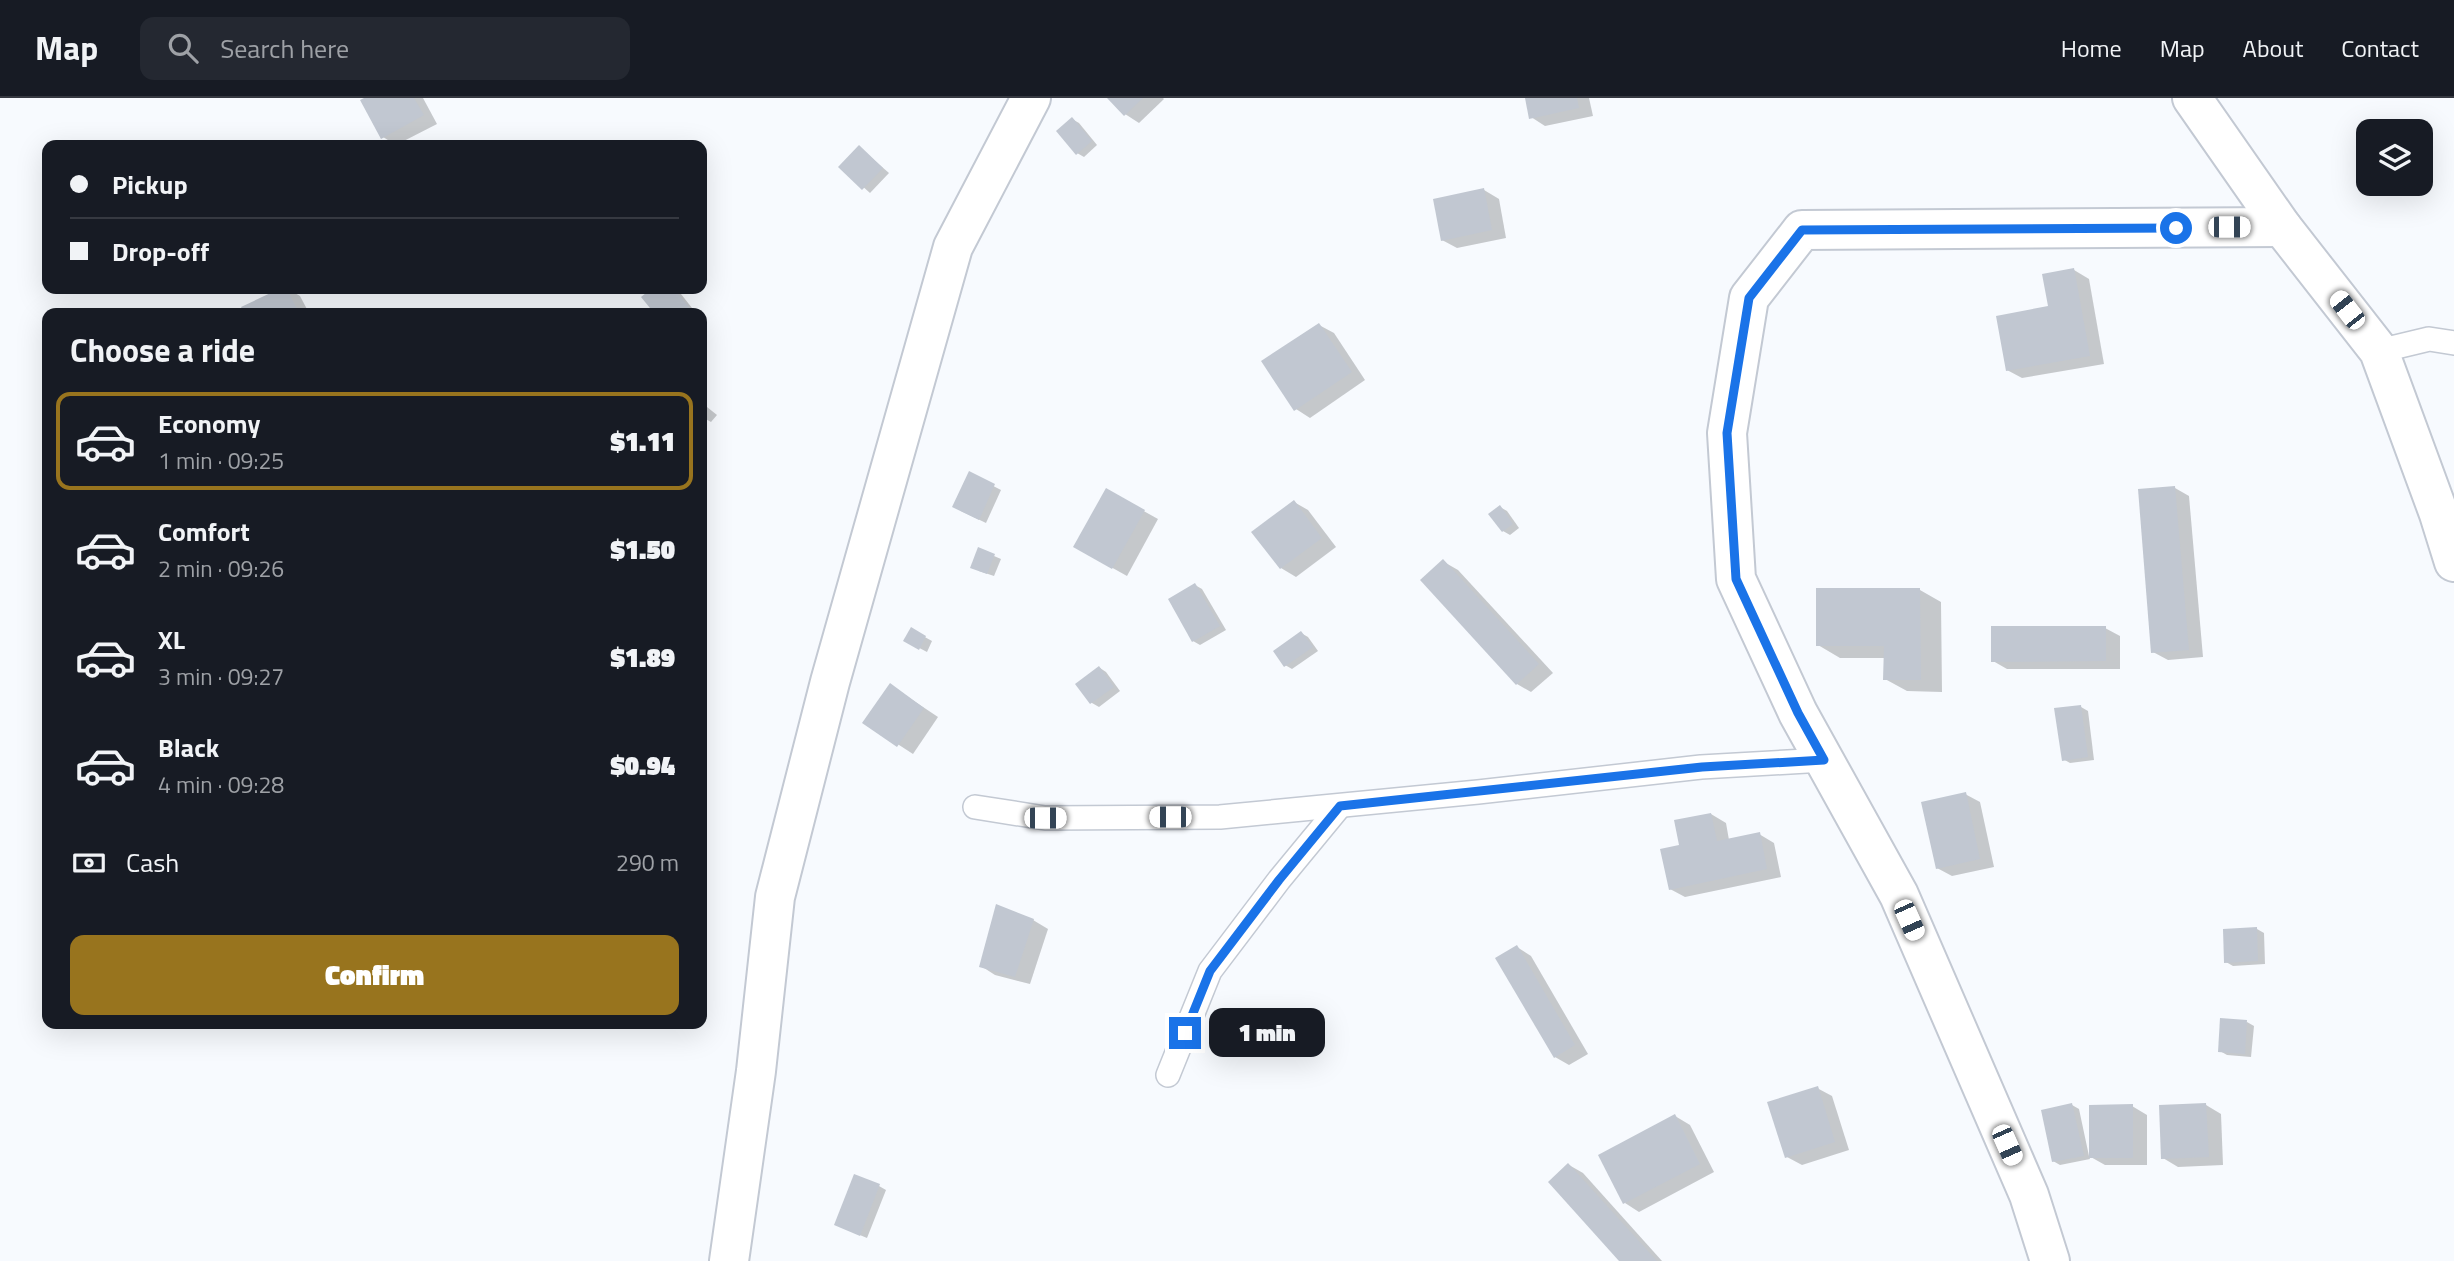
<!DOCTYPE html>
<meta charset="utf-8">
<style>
body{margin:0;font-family:"Titillium Web",sans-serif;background:#242831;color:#f1f3f6;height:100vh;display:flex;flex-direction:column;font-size:26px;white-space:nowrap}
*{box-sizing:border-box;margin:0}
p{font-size:23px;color:#9ea1a6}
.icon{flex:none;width:38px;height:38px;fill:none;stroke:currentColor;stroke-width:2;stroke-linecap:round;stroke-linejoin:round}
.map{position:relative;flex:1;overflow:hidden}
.drawer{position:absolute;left:42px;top:210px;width:665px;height:721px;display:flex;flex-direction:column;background:#171b24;border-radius:14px;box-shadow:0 7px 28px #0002}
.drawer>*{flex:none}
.top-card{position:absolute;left:42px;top:42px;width:665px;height:154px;border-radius:14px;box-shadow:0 7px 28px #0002;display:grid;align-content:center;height:154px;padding:0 28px;background:#171b24}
.controls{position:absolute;left:2356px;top:21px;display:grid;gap:14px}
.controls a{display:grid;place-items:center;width:77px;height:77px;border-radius:14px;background:#171b24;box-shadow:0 7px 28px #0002;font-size:35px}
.end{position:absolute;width:32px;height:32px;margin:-16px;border:9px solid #1a73e8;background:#fff;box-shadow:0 0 0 4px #fff}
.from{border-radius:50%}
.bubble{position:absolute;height:49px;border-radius:14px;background:#171b24;box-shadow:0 7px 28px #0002;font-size:23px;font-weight:800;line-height:49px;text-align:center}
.car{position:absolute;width:21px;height:42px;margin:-21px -10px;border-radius:9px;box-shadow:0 0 5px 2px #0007;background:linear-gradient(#fff 24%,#345 0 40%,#fff 0 76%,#345 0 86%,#fff 0)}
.top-card b{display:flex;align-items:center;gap:24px;height:66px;font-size:26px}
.top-card b+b{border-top:2px solid #363941}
.top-card i{width:18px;height:18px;background:#f1f3f6}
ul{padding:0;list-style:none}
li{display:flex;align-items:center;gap:21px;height:98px;margin:0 14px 10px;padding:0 14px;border:4px solid transparent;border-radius:14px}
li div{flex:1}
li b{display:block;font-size:26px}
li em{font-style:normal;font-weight:800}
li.current{border-color:#98741e}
li>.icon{width:63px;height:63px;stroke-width:1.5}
h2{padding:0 28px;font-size:32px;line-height:84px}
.pay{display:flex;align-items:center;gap:18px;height:77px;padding:0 28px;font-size:26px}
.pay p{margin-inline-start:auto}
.button{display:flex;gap:14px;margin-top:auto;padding:14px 28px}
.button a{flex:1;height:80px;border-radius:14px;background:#98741e;color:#fff;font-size:28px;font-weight:800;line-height:80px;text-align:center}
header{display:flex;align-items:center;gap:42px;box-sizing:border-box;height:98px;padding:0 35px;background:#171b24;border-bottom:2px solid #363941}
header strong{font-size:33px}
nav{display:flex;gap:38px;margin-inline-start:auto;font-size:24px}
.search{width:490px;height:63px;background:#242831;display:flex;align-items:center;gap:18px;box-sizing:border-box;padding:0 24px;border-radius:14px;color:#9ea1a6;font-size:26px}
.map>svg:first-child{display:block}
</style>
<header>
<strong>Map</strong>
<div class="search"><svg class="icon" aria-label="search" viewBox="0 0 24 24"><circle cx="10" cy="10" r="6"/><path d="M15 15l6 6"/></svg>Search here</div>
<nav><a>Home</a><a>Map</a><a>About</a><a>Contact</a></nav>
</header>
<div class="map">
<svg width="2454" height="1163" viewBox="0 0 2454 1163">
<rect width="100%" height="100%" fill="#f7fafe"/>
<g fill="#0003">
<path d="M367,0H423L437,26L396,47L383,39Z"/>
<path d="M1110,0H1163L1164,1L1139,25L1125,16Z"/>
<path d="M1527,0H1589L1593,18L1545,28L1531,19Z"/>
<path d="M1072,21L1079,25L1097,47L1084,59L1077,55Z"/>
<path d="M859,49L889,75L870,95L841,69Z"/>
<path d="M1484,92L1499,101L1506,140L1457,150L1442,142Z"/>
<path d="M2074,172L2089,181L2104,266L2022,280L2007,272Z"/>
<path d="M283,191H288L300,198L309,215H245L243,210Z"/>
<path d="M654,191H677L696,215H657L644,199Z"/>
<path d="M1319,227L1334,235L1365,282L1310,320L1296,311Z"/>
<path d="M702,305L717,317L711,324L702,319Z"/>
<path d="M970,376L1001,392L986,425L961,413Z"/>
<path d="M2175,390L2189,398L2203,559L2168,562L2153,554Z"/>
<path d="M1106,392L1158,421L1127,478L1075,449Z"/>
<path d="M1294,404L1308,412L1336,449L1296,479L1281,470Z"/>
<path d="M1500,409L1507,413L1519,430L1510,437L1503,433Z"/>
<path d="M994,458L1001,461L994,478L979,473Z"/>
<path d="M1444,464L1458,472L1553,575L1531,594L1517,586Z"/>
<path d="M1195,487L1202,491L1226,532L1200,547L1193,543Z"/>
<path d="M1920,492L1941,504L1942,594L1907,593L1885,581V560H1840L1818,547Z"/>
<path d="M2105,530L2120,538V571H2007L1993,563Z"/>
<path d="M912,532L932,543L927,554L906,543Z"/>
<path d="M1301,535L1308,539L1318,553L1292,571L1285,567Z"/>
<path d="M1100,570L1106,574L1120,593L1099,609L1092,605L1078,586Z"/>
<path d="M890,587L938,619L913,656L865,625Z"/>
<path d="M2081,609L2088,613L2094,662L2070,665L2063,661Z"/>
<path d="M1965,696L1980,704L1994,769L1952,778L1937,770Z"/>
<path d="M1711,716L1726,725L1729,742L1759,736L1774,745L1781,779L1685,799L1670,791L1681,748Z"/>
<path d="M1033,822L1048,831L1030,886L995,877L981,868Z"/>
<path d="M2257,831L2264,835L2265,866L2233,868L2226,864Z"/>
<path d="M1517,849L1531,858L1588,956L1569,967L1555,959Z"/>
<path d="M2247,924L2254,928L2251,959L2227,957L2220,953Z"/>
<path d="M1817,990L1832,998L1849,1052L1802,1067L1787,1059Z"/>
<path d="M2072,1007L2079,1011L2089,1058L2132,1008L2147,1017V1067H2105L2089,1058L2090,1061L2060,1067L2053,1063Z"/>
<path d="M2206,1007L2221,1016L2223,1067L2178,1069L2163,1060Z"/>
<path d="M1675,1018L1690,1027L1714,1074L1639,1114L1625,1105Z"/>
<path d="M1569,1067L1583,1075L1662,1163H1622Z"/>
<path d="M879,1088L886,1092L867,1140L843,1130Z"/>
</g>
<g fill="#c1c7d1">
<path d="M364,0H414L424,17L381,41L360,2Z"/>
<path d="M1107,0H1143L1124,18Z"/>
<path d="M1525,0H1577L1579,10L1529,21Z"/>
<path d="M1072,19L1092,43L1076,57L1056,33Z"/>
<path d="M859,47L883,70L862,92L838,69Z"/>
<path d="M1484,90L1492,132L1441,143L1433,101Z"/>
<path d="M2074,170L2090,258L2006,273L1996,218L2048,208L2042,176Z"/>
<path d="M279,191H287L299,215H244L241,209Z"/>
<path d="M651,191H674L694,215H654L641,199Z"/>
<path d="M1319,225L1352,274L1294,313L1261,263Z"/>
<path d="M969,373L995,386L979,422L952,409Z"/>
<path d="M2175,388L2189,552L2151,555L2138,391Z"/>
<path d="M1106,390L1145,412L1112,471L1073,449Z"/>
<path d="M1294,402L1322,440L1280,471L1251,434Z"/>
<path d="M1500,407L1513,426L1502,434L1488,416Z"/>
<path d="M978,449L995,456L987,476L970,470Z"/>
<path d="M1443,461L1539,566L1516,587L1420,482Z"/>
<path d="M1195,485L1220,528L1192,544L1168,501Z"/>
<path d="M1816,490H1920L1921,582H1883L1884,548H1816Z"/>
<path d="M1991,528H2106V563L1991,564Z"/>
<path d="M911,529L926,538L919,552L903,543Z"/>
<path d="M1301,533L1313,549L1284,569L1273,553Z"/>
<path d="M1099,568L1114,589L1090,606L1075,586Z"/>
<path d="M890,585L924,610L897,649L862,625Z"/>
<path d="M2081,607L2088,659L2062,663L2054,610Z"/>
<path d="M1966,694L1980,761L1936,771L1921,704Z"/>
<path d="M1711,715L1717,743L1760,734L1767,771L1669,792L1660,751L1679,747L1674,722Z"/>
<path d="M996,806L1034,821L1015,879L979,869Z"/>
<path d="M2257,829L2258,863L2224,865L2223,831Z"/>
<path d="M1517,847L1575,947L1554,960L1495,860Z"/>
<path d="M2220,920L2247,922L2245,956L2218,954Z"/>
<path d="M1818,988L1835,1044L1785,1060L1767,1004Z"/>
<path d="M2072,1005L2084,1058L2052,1064L2041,1012Z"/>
<path d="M2206,1005L2209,1059L2161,1061L2159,1007Z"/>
<path d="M2133,1006V1060H2089V1007Z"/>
<path d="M1675,1016L1700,1066L1623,1106L1598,1057Z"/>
<path d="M1568,1065L1657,1163H1619L1548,1084Z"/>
<path d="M854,1076L880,1086L860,1138L834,1127Z"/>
</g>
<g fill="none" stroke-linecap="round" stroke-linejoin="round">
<defs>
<g id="service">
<path d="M2379,253L2429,241L2454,245"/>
<path d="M975,709L1045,720L1220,719L1478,694L1701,669L1824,662"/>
<path d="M1168,977L1210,873L1279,782L1340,708"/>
</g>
<g id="minor">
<path d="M2192,0L2282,129L2379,253L2439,416L2454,464"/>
<path d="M729,1163L756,973L775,799L830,584L953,149L1031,0"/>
<path d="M2050,1163L2029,1097L1899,797L1798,615L1736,481L1727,335L1749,200L1802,132L2282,129"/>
</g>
</defs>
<use href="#service" stroke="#c3c9d3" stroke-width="26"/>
<use href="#minor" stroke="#c3c9d3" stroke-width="42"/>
<use href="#service" stroke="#fff" stroke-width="23"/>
<use href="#minor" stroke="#fff" stroke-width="38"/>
</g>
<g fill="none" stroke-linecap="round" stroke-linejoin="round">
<path stroke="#1a73e8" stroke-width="9" d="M1185,935L1210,873L1279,782L1340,708L1702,669L1824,662L1798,615L1736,481L1727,335L1749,200L1802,132L2176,130"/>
</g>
</svg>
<div class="controls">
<a><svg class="icon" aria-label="layers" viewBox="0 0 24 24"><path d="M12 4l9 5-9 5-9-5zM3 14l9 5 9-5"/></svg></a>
</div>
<i class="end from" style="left:2176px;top:130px"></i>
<i class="end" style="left:1185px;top:935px"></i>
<div class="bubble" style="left:1209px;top:910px;width:116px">1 min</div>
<i class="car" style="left:2229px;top:129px;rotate:90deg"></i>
<i class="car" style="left:2347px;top:212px;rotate:322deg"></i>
<i class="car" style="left:1170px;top:719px;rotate:270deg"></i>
<i class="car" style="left:1045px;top:720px;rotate:90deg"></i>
<i class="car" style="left:1909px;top:822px;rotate:156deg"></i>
<i class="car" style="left:2007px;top:1047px;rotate:156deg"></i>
<div class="top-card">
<b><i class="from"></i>Pickup</b>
<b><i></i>Drop-off</b>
</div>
<section class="drawer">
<h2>Choose a ride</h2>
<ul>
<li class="current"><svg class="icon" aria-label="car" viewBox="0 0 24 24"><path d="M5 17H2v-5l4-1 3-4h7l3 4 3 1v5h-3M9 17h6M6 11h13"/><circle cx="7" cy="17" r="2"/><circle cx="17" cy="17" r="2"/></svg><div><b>Economy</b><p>1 min · 09:25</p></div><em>$1.11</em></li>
<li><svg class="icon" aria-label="car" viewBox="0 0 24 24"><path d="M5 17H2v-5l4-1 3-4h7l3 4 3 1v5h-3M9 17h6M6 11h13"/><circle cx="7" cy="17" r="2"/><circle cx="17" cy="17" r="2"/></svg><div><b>Comfort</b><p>2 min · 09:26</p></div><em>$1.50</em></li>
<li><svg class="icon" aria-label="car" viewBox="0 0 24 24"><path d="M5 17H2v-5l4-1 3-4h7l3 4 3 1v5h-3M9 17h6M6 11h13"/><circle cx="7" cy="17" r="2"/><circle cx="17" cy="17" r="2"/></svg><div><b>XL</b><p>3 min · 09:27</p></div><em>$1.89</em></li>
<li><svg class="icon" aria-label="car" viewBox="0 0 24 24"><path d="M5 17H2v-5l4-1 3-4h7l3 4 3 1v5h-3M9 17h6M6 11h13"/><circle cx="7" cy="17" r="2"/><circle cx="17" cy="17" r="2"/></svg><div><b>Black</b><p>4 min · 09:28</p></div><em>$0.94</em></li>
</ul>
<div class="pay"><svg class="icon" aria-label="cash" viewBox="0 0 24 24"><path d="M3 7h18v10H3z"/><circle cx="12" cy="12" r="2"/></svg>Cash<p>290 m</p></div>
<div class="button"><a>Confirm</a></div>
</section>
</div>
